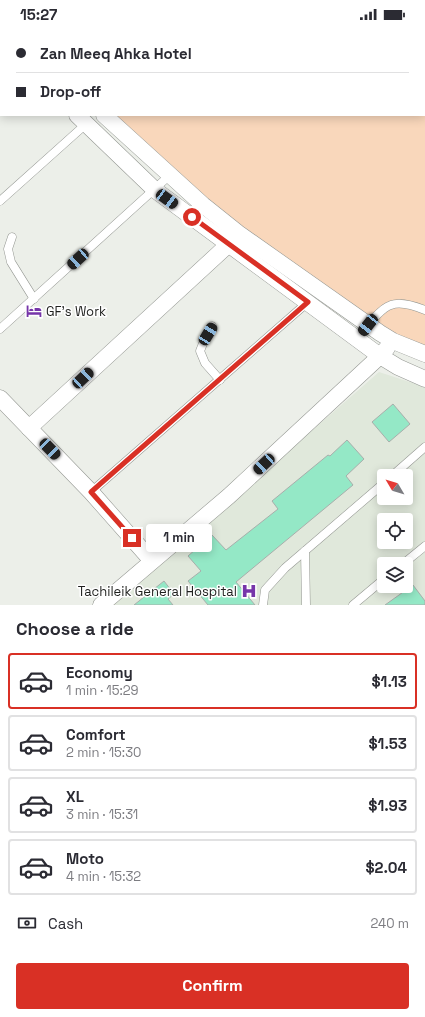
<!DOCTYPE html>
<meta charset="utf-8">
<style>
body{margin:0;font-family:"Space Grotesk",sans-serif;background:#f7f7f7;color:#2b2b33;height:100vh;display:flex;flex-direction:column;font-size:15px;white-space:nowrap}
*{box-sizing:border-box;margin:0}
p{font-size:13px;color:#7c7c81}
.icon{flex:none;width:22px;height:22px;fill:none;stroke:currentColor;stroke-width:2;stroke-linecap:round;stroke-linejoin:round}
.map{position:relative;height:577px;overflow:hidden}
.side{display:flex;flex-direction:column;background:#fff;flex:1}
.side>*{flex:none}
.top-card{position:absolute;left:0px;top:0px;width:425px;height:88px;box-shadow:0 2px 10px #0003;display:grid;align-content:center;height:88px;padding:0 16px;background:#fff}
.needle{width:26px;rotate:308deg}
.buttons{position:absolute;left:377px;top:441px;display:grid;gap:8px}
.buttons a{display:grid;place-items:center;width:36px;height:36px;border-radius:4px;background:#fff;box-shadow:0 2px 10px #0003;font-size:20px}
.end{position:absolute;width:18px;height:18px;margin:-9px;border:5px solid #d93025;background:#fff;box-shadow:0 0 0 2px #fff}
.from{border-radius:50%}
.bubble{position:absolute;height:28px;border-radius:4px;background:#fff;box-shadow:0 2px 10px #0003;font-size:13px;font-weight:800;line-height:28px;text-align:center}
.car{position:absolute;width:12px;height:24px;margin:-12px -6px;border-radius:5px;box-shadow:0 0 3px 1px #0007;background:linear-gradient(#222 24%,#8ab4d8 0 40%,#222 0 76%,#8ab4d8 0 86%,#222 0)}
.top-card b{display:flex;align-items:center;gap:14px;height:38px;font-size:15px}
.top-card b+b{border-top:1px solid #e1e1e2}
.top-card i{width:10px;height:10px;background:#2b2b33}
ul{padding:0;list-style:none}
li{display:flex;align-items:center;gap:12px;height:56px;margin:0 8px 6px;padding:0 8px;border:2px solid #e1e1e2;border-radius:4px}
li div{flex:1}
li b{display:block;font-size:15px}
li em{font-style:normal;font-weight:800}
li.on{border-color:#d93025}
li>.icon{width:36px;height:36px;stroke-width:1.5}
h2{padding:0 16px;font-size:18px;line-height:48px}
.pay{display:flex;align-items:center;gap:10px;height:44px;padding:0 16px;font-size:15px}
.pay p{margin-inline-start:auto}
.button{display:flex;gap:8px;margin-top:auto;padding:8px 16px}
.button a{flex:1;height:46px;border-radius:4px;background:#d93025;color:#fff;font-size:16px;font-weight:800;line-height:46px;text-align:center}
.status{display:flex;justify-content:space-between;align-items:center;height:28px;padding:0 20px;background:#fff;direction:ltr}
.status svg{height:11px;fill:currentColor}
.map>svg:first-child{display:block}
</style>
<div class="status"><b>15:27</b><svg viewBox="0 0 49 12"><path d="M0 12V9h3v3zM5 12V6h3v6zM10 12V3h3v9zM15 12V0h3v12zM26 1h20v11H26zM47 4h2v5h-2z"/></svg></div>
<div class="map">
<svg width="425" height="577" viewBox="0 0 425 577">
<rect width="100%" height="100%" fill="#ecefe9"/>
<path fill="#e0e8db" fill-rule="evenodd" d="M379,344L425,359V577H113ZM384,448H406V470H384ZM384,492H406V514H384ZM384,536H406V558H384Z"/>
<path fill="#f9d7bb" d="M20,0H425V328L203,171L113,87H424V1Z"/>
<g fill="#94e8c6" stroke="#a8aeab">
<path d="M393,376L410,396L389,414L372,394Z"/>
<path d="M347,412L364,431L346,448L353,457L236,554L255,577H208L188,553L201,543L188,528L212,507L226,522L278,481L272,473L328,427L330,428Z"/>
<path d="M164,553L174,566L168,571L173,577H134Z"/>
<path d="M413,557L425,573V577H385Z"/>
</g>
<g fill="none" stroke-linecap="round" stroke-linejoin="round">
<defs>
<g id="service">
<path d="M0,58L1,57"/>
<path d="M0,173L86,96"/>
<path d="M12,209L8,221L11,234L34,271"/>
<path d="M212,298L204,313L200,323L205,335L220,352"/>
<path d="M0,301L170,147"/>
<path d="M357,311C364,302 380,280 391,277C401,273 415,278 425,282"/>
<path d="M392,448L425,419"/>
<path d="M91,464L308,274"/>
<path d="M305,523L306,577"/>
<path d="M403,536L425,518"/>
<path d="M263,577L265,562L285,540L384,455"/>
<path d="M353,577L384,551"/>
</g>
<g id="minor">
<path d="M9,0L10,1"/>
<path d="M0,15L1,16"/>
<path d="M77,87L155,162L380,328L398,339L425,351"/>
<path d="M104,87L203,177L238,205L380,305L393,313L425,326"/>
<path d="M0,370L91,464L152,533"/>
<path d="M29,400L229,216L234,209"/>
<path d="M101,577L229,468L380,328L387,320"/>
</g>
</defs>
<use href="#service" stroke="#949792" stroke-width="9"/>
<use href="#minor" stroke="#949792" stroke-width="17"/>
<path stroke="#8b8d89" stroke-width="2.5" stroke-dasharray="2 3" stroke-linecap="butt" d="M250,564L255,566"/>
<use href="#service" stroke="#fff" stroke-width="8"/>
<use href="#minor" stroke="#fff" stroke-width="16"/>
</g>
<g fill="none" stroke-linecap="round" stroke-linejoin="round">
<path stroke="#d93025" stroke-width="5" d="M132,510L91,464L308,274L192,189"/>
</g>
<defs>
<symbol id="hotel-bare" viewBox="-9 -9 18 18"><path d="M-6-4.5h1.5V1H6V5H4.5V3h-9V5H-6ZM-4 0a1.8 1.8 0 1 1 3.6 0ZM.5 0V-2.5h3Q6-2.5 6 0Z" fill="#7635a9" stroke="#fff" stroke-width="2.5" paint-order="stroke"/></symbol>
<symbol id="hospital-bare" viewBox="-9 -9 18 18"><path d="M-5-5h3v3.5h4V-5h3V5h-3V1.5h-4V5h-3Z" fill="#7635a9" stroke="#fff" stroke-width="2.5" paint-order="stroke"/></symbol>
</defs>
<g fill-rule="evenodd">
<use href="#hotel-bare" x="23" y="272" width="22" height="22"/>
<use href="#hospital-bare" x="238" y="552" width="22" height="22"/>
</g>
<g text-anchor="middle" stroke-width="3" stroke-linejoin="round" paint-order="stroke">
<g font-size="13" fill="#1f201e" stroke="#fff" text-anchor="start">
<text x="46" y="288">GF's Work</text>
<text x="237" y="568" text-anchor="end">Tachileik General Hospital</text>
</g>
</g>
</svg>
<div class="buttons">
<a><svg class="needle" viewBox="-14 -14 28 28"><path d="M0-13l5 13h-10z" fill="#e53935"/><path d="M0 13l5-13h-10z" fill="#7c7c81"/></svg></a>
<a><svg class="icon" aria-label="locate" viewBox="0 0 24 24"><circle cx="12" cy="12" r="6"/><path d="M12 2v4M12 18v4M2 12h4M18 12h4"/></svg></a>
<a><svg class="icon" aria-label="layers" viewBox="0 0 24 24"><path d="M12 4l9 5-9 5-9-5zM3 14l9 5 9-5"/></svg></a>
</div>
<i class="end from" style="left:192px;top:189px"></i>
<i class="end" style="left:132px;top:510px"></i>
<div class="bubble" style="left:146px;top:496px;width:66px">1 min</div>
<i class="car" style="left:167px;top:171px;rotate:126deg"></i>
<i class="car" style="left:78px;top:231px;rotate:228deg"></i>
<i class="car" style="left:368px;top:297px;rotate:218deg"></i>
<i class="car" style="left:208px;top:306px;rotate:31deg"></i>
<i class="car" style="left:83px;top:350px;rotate:47deg"></i>
<i class="car" style="left:50px;top:421px;rotate:136deg"></i>
<i class="car" style="left:264px;top:436px;rotate:227deg"></i>
<div class="top-card">
<b><i class="from"></i>Zan Meeq Ahka Hotel</b>
<b><i></i>Drop-off</b>
</div>
</div>
<section class="side">
<h2>Choose a ride</h2>
<ul>
<li class="on"><svg class="icon" aria-label="car" viewBox="0 0 24 24"><path d="M5 17H2v-5l4-1 3-4h7l3 4 3 1v5h-3M9 17h6M6 11h13"/><circle cx="7" cy="17" r="2"/><circle cx="17" cy="17" r="2"/></svg><div><b>Economy</b><p>1 min · 15:29</p></div><em>$1.13</em></li>
<li><svg class="icon" aria-label="car" viewBox="0 0 24 24"><path d="M5 17H2v-5l4-1 3-4h7l3 4 3 1v5h-3M9 17h6M6 11h13"/><circle cx="7" cy="17" r="2"/><circle cx="17" cy="17" r="2"/></svg><div><b>Comfort</b><p>2 min · 15:30</p></div><em>$1.53</em></li>
<li><svg class="icon" aria-label="car" viewBox="0 0 24 24"><path d="M5 17H2v-5l4-1 3-4h7l3 4 3 1v5h-3M9 17h6M6 11h13"/><circle cx="7" cy="17" r="2"/><circle cx="17" cy="17" r="2"/></svg><div><b>XL</b><p>3 min · 15:31</p></div><em>$1.93</em></li>
<li><svg class="icon" aria-label="car" viewBox="0 0 24 24"><path d="M5 17H2v-5l4-1 3-4h7l3 4 3 1v5h-3M9 17h6M6 11h13"/><circle cx="7" cy="17" r="2"/><circle cx="17" cy="17" r="2"/></svg><div><b>Moto</b><p>4 min · 15:32</p></div><em>$2.04</em></li>
</ul>
<div class="pay"><svg class="icon" aria-label="cash" viewBox="0 0 24 24"><path d="M3 7h18v10H3z"/><circle cx="12" cy="12" r="2"/></svg>Cash<p>240 m</p></div>
<div class="button"><a>Confirm</a></div>
</section>
